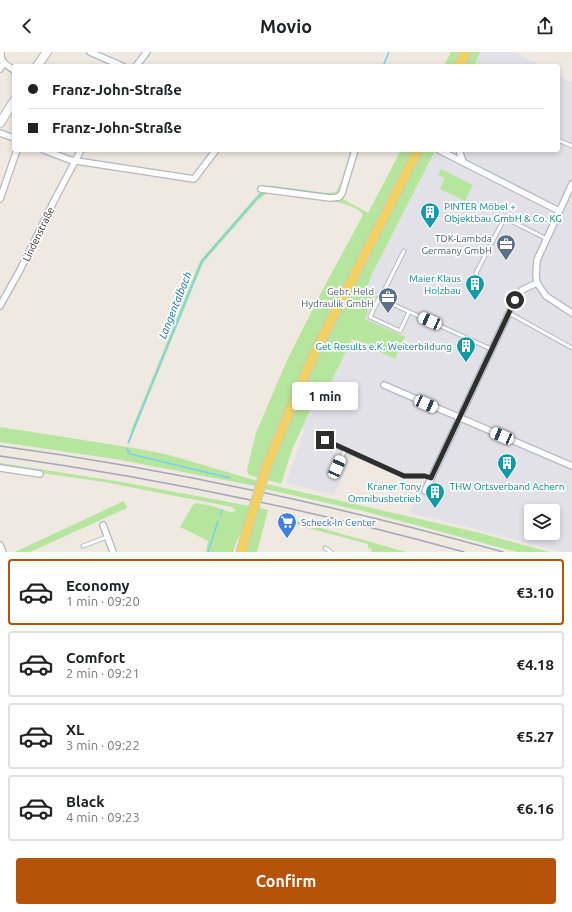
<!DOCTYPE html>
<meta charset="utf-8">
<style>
body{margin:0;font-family:Ubuntu,sans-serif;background:#f2f2f2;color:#202124;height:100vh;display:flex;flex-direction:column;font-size:15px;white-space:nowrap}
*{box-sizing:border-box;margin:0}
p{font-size:13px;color:#757577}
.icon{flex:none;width:22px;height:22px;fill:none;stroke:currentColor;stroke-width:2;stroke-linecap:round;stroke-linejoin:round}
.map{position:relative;height:500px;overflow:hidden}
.side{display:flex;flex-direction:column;background:#fff;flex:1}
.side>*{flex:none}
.banner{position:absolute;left:12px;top:12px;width:548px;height:88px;border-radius:4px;box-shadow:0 2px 6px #0003;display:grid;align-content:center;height:88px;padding:0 16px;background:#fff}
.controls{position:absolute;left:524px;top:452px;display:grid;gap:8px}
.controls a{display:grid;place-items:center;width:36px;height:36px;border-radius:4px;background:#fff;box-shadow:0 2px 6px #0003;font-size:20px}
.end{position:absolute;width:18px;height:18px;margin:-9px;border:5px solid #2e2e2e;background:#fff;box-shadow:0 0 0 2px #fff}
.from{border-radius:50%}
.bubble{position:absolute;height:28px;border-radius:4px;background:#fff;box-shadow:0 2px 6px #0003;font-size:13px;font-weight:700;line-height:28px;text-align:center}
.car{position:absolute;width:12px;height:24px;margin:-12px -6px;border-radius:5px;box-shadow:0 0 3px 1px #0007;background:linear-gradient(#fff 24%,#345 0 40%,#fff 0 76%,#345 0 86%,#fff 0)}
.banner b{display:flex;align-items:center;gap:14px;height:38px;font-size:15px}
.banner b+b{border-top:1px solid #e0e0e0}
.banner i{width:10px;height:10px;background:#202124}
ul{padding:7px 0 0;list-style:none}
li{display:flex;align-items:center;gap:12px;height:66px;margin:0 8px 6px;padding:0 8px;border:2px solid #e0e0e0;border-radius:4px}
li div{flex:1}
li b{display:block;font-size:15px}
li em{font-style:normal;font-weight:700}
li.selected{border-color:#b45309}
li>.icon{width:36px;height:36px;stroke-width:1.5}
.button{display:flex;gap:8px;margin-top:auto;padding:8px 16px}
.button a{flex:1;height:46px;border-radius:4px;background:#b45309;color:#fff;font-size:16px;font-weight:700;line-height:46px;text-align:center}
header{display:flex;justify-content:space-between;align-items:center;height:52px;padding:0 16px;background:#fff;font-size:18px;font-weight:700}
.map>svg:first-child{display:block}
</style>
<header><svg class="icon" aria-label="back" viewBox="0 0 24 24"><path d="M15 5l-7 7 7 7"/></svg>Movio<svg class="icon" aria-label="share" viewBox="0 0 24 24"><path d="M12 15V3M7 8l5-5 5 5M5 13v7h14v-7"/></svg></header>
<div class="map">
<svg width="572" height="500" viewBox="0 0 572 500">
<rect width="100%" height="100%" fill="#efe9e1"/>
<g fill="#e3e1e8" fill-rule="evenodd">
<path d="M480,0H515L541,14H474Z"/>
<path d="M558,23L572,31V500H562L464,474L409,461L425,427L408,426L353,402L334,443L286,431L305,377L302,375L314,349L321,351L352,287L395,307L405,286L365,267L376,241L367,236L372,222L436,98H558ZM531,459H553V481H531Z"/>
</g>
<g fill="#b6e59e">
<path d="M451,0H462L456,14H444Z"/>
<path d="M469,0H480L474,14H463Z"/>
<path d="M351,98H354L342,139L335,145L266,136L269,134H276L326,141L336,140L341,131Z"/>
<path d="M401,98H414L259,426L249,423L247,418L256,381L288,306L323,237L362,165L363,162C353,152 336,150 322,147L341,146L368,161Z"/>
<path d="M423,98L435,99L372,222L367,236L376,241L365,267L405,285L395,307L352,287L321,351L314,349L292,398L281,432L268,428L272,415L271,414L315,307Z"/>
<path d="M441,117L473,133L465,149L440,137L445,126L438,123Z"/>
<path d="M270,139L257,149L203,211L129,392L128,391L132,376L200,209L260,140Z"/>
<path d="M0,375L134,396L169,403L258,429L256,434L115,407L0,390Z"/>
<path d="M0,411L122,430L250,454L247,471L237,488L233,500H206L208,489L180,475L193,453L196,451L212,454L230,460L236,459L232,455L104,430L0,415Z"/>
<path d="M267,432L476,480L549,500H517L363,459L265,437Z"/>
<path d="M124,449L127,456L30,500H15Z"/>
<path d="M259,456L268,458L257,500H246L253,469L255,470Z"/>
<path d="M281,461L290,463L289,467L406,500H371L372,497L368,496V492L279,468Z"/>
</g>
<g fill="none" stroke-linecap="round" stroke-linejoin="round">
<g stroke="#75cff0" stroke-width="1.5">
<path d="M383,14L389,0"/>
<path d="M271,135L331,143"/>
<path d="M128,391L202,209L257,146L264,140"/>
<path d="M127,397L130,402L230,426"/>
<path d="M220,463L222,458"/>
<path d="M208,500L218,469"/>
</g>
<defs>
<g id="lane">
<path d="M558,88L572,94"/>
<path d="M481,228L477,224L476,221L503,169L506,168H509L547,187"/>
<path d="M384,239L404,199"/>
<path d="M409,260L400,279L370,265L379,246L491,297"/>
<path d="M509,261L572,296"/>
<path d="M325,389L404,424H425L431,426"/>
<path d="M337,415L345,398"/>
<path d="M83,494L107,485"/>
<path d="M325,496L331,500"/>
</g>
<g id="street">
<path d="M1,0C0,10 6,13 14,18"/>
<path d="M90,0L122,14"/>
<path d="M136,14L147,0"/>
<path d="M0,17L4,11"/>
<path d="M0,81L14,86"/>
<path d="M44,98L70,108L194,127L216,98"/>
<path d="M439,98L559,159"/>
<path d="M459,98L463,110"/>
<path d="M572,132L537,208L536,223L537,231L546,244L572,261"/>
<path d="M261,137L330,146L339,145L342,141L355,98"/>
<path d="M0,147L17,98"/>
<path d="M0,254L20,218L55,147L81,98"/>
<path d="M384,333L572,414"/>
<path d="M0,416L40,422"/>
<path d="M425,439L515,248L522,238L537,231"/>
<path d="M103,473L113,500"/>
<path d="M0,493L3,500"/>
</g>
<g id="secondary">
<path d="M37,14L47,0"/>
<path d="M0,71L14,49"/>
</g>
<g id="primary">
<path d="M459,14L466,0"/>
<path d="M267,413L314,302L418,98"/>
<path d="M241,500L250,468"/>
</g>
</defs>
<use href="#lane" stroke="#b4b7c1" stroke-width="5"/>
<use href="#street" stroke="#b4b7c1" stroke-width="8"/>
<use href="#secondary" stroke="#b4b7c1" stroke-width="10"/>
<use href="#primary" stroke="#c9c9c9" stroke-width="11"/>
<use href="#lane" stroke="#fff" stroke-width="3"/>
<use href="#street" stroke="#fff" stroke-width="5.5"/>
<use href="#secondary" stroke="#fff" stroke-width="8"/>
<use href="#primary" stroke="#f2d163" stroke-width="9"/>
<g stroke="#a3a6b8" stroke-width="1.5">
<path d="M0,394C170,417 338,454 503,500"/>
<path d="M0,404C157,426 312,458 464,500"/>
</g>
<defs>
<path id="primary-bridge" d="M250,468L267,413"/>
</defs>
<use href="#primary-bridge" stroke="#c9c9c9" stroke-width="11" stroke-linecap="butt"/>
<use href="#primary-bridge" stroke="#f2d163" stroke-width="9"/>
</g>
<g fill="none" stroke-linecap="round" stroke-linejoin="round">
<path stroke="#2e2e2e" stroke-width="5" d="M325,388L404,424H425L431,426L515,248"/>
</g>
<defs>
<symbol id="building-pin" viewBox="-11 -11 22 30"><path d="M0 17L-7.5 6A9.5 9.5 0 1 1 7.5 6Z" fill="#0f9aa8" stroke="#fff"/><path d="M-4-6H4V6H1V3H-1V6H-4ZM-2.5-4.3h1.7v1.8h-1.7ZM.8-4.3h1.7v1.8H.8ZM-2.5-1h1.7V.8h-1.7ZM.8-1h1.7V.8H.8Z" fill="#fff"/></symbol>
<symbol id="office-pin" viewBox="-11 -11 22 30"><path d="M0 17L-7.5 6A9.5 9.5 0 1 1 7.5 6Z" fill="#5c6f8a" stroke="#fff"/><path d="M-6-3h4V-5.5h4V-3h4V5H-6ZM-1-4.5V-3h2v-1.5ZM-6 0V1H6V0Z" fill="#fff"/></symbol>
<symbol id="supermarket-pin" viewBox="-11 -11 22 30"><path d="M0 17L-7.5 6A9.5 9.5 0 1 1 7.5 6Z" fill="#3f7fe0" stroke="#fff"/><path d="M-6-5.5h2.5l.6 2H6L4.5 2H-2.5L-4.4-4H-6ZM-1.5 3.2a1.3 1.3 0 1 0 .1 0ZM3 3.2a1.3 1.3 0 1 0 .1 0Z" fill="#fff"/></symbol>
</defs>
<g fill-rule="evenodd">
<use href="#building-pin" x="419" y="149" width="22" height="30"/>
<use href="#office-pin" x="495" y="181" width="22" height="30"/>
<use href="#building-pin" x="464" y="221" width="22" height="30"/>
<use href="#office-pin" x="377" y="234" width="22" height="30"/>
<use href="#building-pin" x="455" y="283" width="22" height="30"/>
<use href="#building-pin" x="496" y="400" width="22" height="30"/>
<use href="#building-pin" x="424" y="429" width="22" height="30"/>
<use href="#supermarket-pin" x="276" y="459" width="22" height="30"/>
</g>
<g text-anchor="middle" stroke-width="3.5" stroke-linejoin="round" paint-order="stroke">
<g font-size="10" fill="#0d838f" stroke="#fff" text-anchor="end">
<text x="444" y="158" text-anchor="start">PINTER Möbel +<tspan x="444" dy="12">Objektbau GmbH &amp; Co. KG</tspan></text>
<text x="461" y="230">Maier Klaus<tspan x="461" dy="12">Holzbau</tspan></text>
<text x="452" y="298">Get Results e.K. Weiterbildung</text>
<text x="421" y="438">Kraner Tony<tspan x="421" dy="12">Omnibusbetrieb</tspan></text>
<text x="507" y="438" text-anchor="middle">THW Ortsverband Achern</text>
</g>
<g font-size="10" fill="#2e2e2e" stroke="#fff">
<text transform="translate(38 182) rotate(-64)" y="4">Lindenstraße</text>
</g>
<g font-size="10" fill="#4e5e75" stroke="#fff" text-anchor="end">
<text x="492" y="190">TDK-Lambda<tspan x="492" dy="12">Germany GmbH</tspan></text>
<text x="374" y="243">Gebr. Held<tspan x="374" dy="12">Hydraulik GmbH</tspan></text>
</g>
<g font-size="10" fill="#366cbe" stroke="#fff" text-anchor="start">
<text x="301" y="474">Scheck-In Center</text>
</g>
<g font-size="11" font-style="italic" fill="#0d6fa3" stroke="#fff">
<text transform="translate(175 253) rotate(-68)" y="4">Langentalbach</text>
</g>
</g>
</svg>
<div class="controls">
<a><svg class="icon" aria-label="layers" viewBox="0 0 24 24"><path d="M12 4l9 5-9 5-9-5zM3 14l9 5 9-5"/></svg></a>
</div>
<i class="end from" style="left:515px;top:248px"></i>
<i class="end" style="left:325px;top:388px"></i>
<div class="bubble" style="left:292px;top:330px;width:66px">1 min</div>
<i class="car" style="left:430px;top:269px;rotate:294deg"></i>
<i class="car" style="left:426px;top:352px;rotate:114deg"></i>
<i class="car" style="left:502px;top:384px;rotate:293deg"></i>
<i class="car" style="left:337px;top:415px;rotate:24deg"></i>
<div class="banner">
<b><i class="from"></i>Franz-John-Straße</b>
<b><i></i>Franz-John-Straße</b>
</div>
</div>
<section class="side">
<ul>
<li class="selected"><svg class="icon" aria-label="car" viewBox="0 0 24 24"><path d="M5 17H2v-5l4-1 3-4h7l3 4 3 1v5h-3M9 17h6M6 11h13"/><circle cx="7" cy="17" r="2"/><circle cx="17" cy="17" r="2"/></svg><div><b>Economy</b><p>1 min · 09:20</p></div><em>€3.10</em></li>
<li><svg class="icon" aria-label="car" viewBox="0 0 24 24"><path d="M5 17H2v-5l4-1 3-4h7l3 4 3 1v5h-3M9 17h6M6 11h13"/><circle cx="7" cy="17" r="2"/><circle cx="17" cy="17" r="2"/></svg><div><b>Comfort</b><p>2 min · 09:21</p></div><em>€4.18</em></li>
<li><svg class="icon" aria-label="car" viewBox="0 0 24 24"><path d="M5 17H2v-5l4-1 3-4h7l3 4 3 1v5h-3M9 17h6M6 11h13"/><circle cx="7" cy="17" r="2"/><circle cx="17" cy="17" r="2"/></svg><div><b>XL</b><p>3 min · 09:22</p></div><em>€5.27</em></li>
<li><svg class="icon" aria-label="car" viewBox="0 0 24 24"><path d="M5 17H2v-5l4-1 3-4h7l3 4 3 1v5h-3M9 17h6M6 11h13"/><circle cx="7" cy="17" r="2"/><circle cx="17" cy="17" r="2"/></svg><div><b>Black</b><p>4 min · 09:23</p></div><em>€6.16</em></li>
</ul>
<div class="button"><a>Confirm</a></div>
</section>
